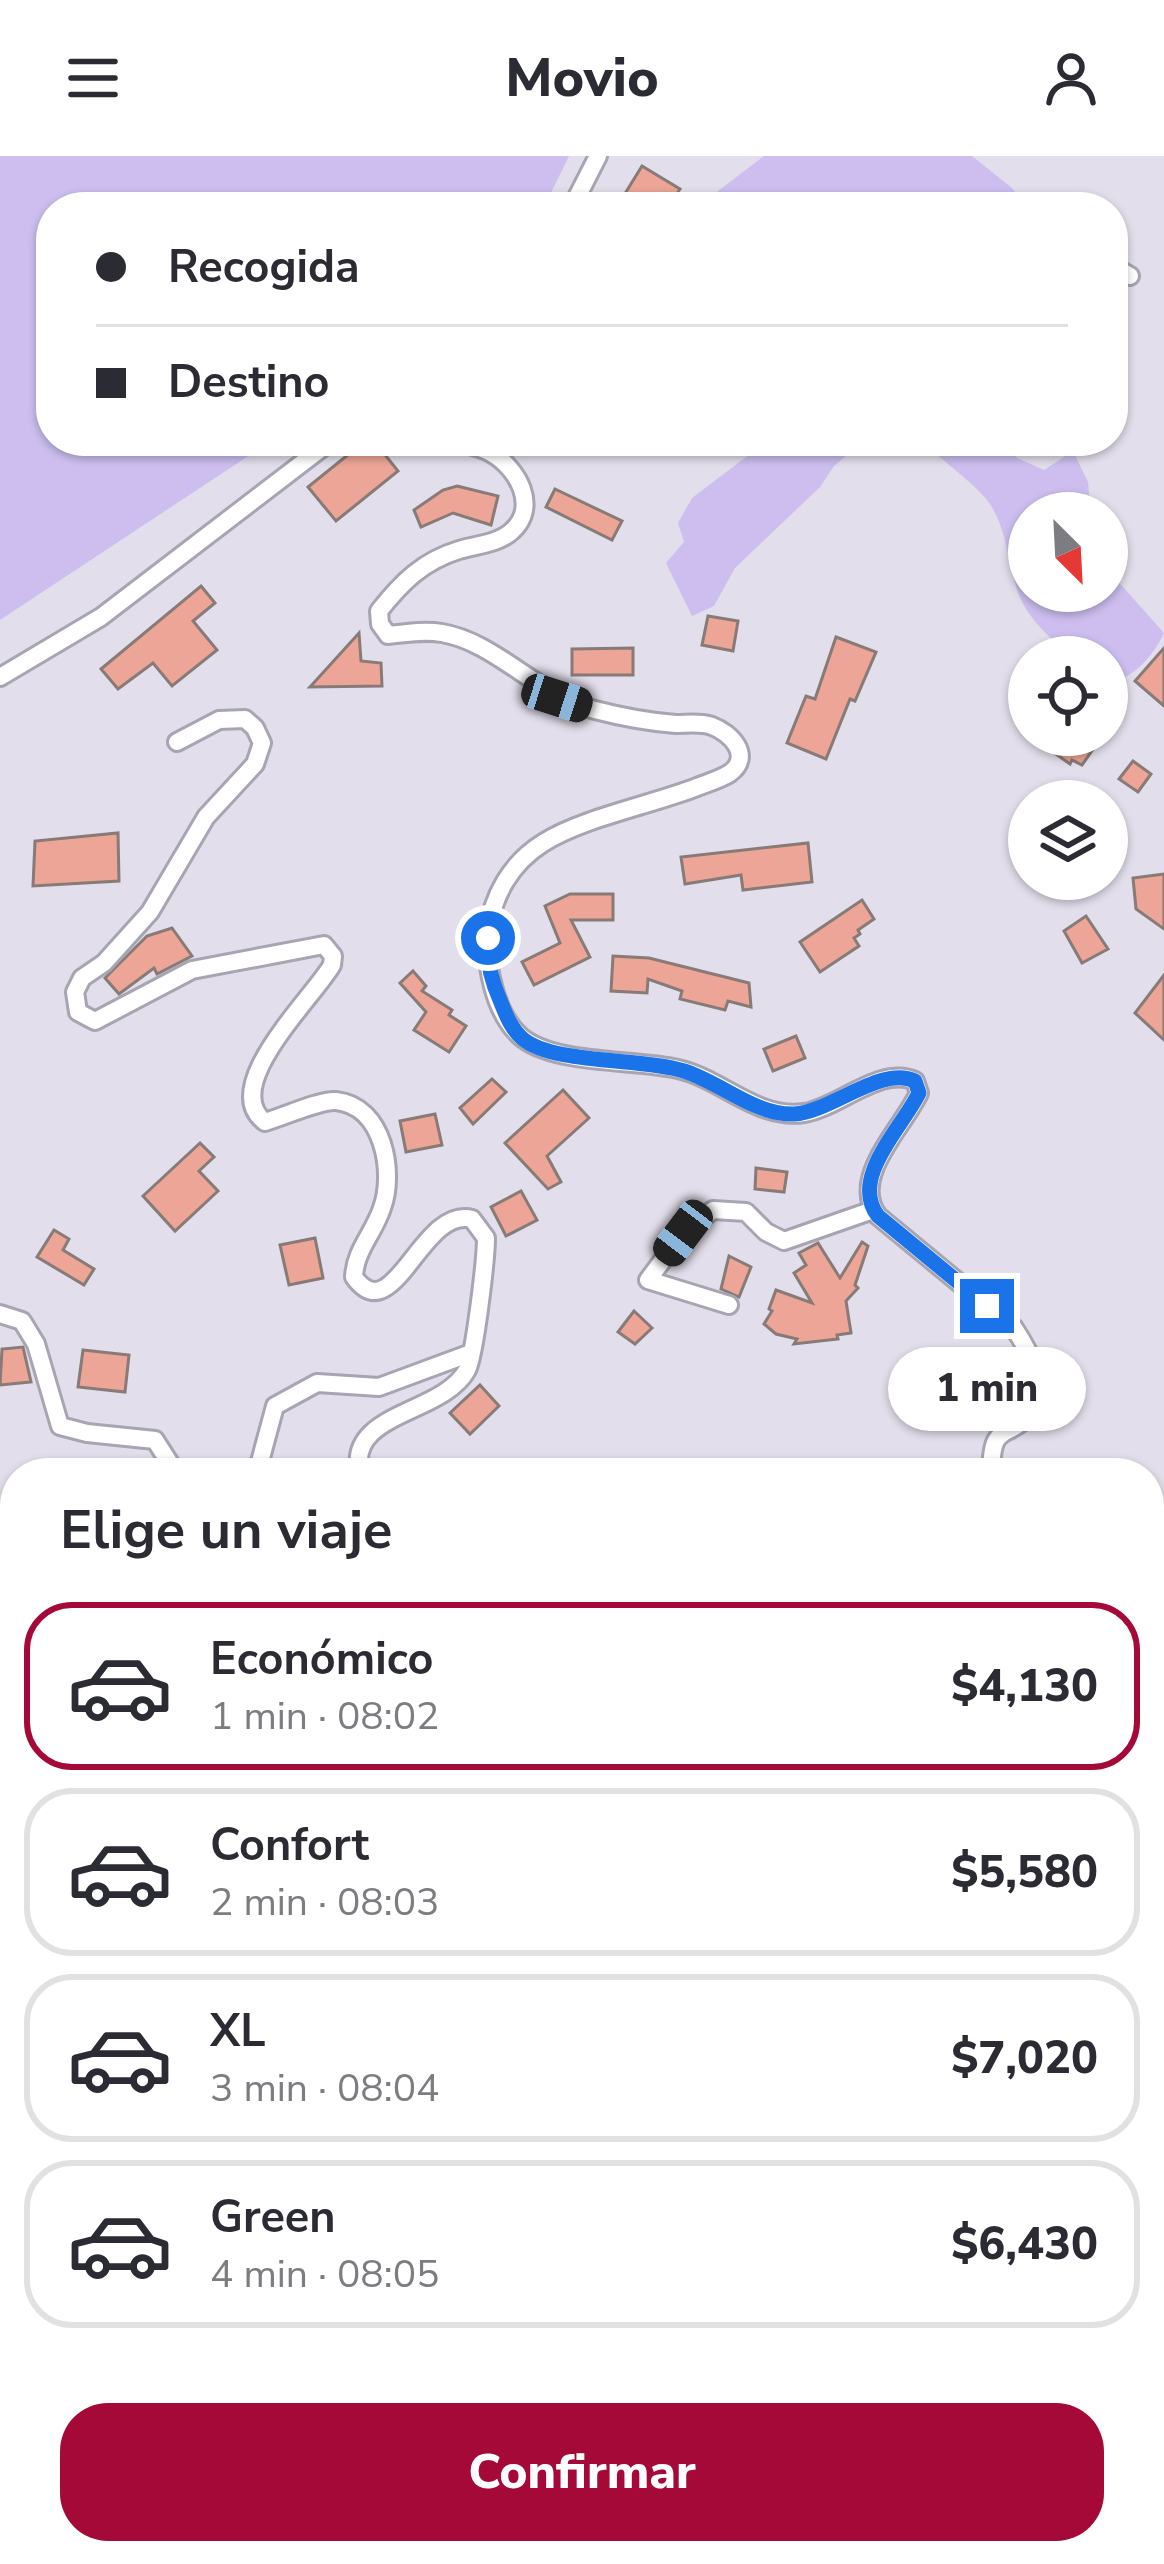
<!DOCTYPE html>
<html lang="es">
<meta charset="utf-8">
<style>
body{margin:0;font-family:"Nunito Sans",sans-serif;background:#f7f7f7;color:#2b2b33;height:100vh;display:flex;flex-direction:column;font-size:45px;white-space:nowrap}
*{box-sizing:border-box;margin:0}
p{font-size:39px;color:#7c7c81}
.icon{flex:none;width:66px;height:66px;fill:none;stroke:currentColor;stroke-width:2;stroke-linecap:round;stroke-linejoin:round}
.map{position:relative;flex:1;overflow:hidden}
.drawer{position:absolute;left:0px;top:1302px;width:1164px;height:1107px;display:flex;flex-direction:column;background:#fff;border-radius:48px 48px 0 0;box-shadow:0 3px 9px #0004}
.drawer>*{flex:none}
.hud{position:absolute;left:36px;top:36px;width:1092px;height:264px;border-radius:48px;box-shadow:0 3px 9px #0004;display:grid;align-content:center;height:264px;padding:0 60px;background:#fff}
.needle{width:78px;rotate:156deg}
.controls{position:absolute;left:1008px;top:336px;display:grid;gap:24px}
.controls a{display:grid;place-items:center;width:120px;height:120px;border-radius:50%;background:#fff;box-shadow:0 3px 9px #0004;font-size:60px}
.end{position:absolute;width:54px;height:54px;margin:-27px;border:15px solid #1a73e8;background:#fff;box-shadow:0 0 0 6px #fff}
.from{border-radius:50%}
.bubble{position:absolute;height:84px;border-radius:42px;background:#fff;box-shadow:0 3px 9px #0004;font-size:39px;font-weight:800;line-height:84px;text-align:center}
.car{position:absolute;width:36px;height:72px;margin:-36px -18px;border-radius:15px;box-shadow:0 0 9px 3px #0007;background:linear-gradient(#222 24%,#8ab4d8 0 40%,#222 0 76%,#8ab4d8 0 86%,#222 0)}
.hud b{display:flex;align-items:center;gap:42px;height:114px;font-size:45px}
.hud b+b{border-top:3px solid #e1e1e2}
.hud i{width:30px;height:30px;background:#2b2b33}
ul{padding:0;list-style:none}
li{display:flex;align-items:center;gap:36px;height:168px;margin:0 24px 18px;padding:0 36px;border:6px solid #e1e1e2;border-radius:48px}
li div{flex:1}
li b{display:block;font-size:45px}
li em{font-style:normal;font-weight:800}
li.active{border-color:#a50938}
li>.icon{width:108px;height:108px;stroke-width:1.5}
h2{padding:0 60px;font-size:54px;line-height:144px}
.action{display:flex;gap:24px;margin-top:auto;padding:24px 60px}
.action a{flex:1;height:138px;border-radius:48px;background:#a50938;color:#fff;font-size:48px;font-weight:800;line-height:138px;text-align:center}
header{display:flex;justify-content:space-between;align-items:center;height:156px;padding:0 60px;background:#fff;font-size:54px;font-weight:800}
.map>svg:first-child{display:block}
</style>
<header><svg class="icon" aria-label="menu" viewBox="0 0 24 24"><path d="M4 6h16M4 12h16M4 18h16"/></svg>Movio<svg class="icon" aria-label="person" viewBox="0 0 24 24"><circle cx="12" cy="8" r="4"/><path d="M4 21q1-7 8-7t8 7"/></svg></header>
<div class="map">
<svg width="1164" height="2408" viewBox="0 0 1164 2408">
<rect width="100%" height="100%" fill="#e2deeb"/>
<g fill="#cdbeef">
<path d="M0,0H569L544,51H51V285H271L0,464Z"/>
<path d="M764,0H972L1012,32L1026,51H706L705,45Z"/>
<path d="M767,285H864L834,310L820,331L735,412L714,450L692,460L666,407L684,386L678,367L692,342Z"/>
<path d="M922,285H1008L1017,302L1044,314L1073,295L1088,326L1091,357H1029V435H1107V413L1164,477C1153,500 1133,524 1107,526V501H1070C1056,486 1037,471 1026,453C1007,422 1011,380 990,348C977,329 941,304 922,285Z"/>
<path d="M1164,2014V2107L1149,2114V2035Z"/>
</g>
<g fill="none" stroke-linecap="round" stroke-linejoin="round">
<g stroke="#79d4d6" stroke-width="6">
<path d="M1149,2200L1164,2188"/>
<path d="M900,2394L1009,2403L1027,2394"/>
<path d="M797,2408L825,2394"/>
</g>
</g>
<g fill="#eca596" stroke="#887a77" stroke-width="3">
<path d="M642,10L680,33L668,51H632L621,44Z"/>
<path d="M365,285H374L398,315L336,365L308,331Z"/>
<path d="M457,330L498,340L491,369L453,357L421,371L414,354L443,334Z"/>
<path d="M555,333L622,365L612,384L546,351Z"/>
<path d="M201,430L215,447L193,465L217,494L172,530L153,507L118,533L101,513Z"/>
<path d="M708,460L738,465L733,495L702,489Z"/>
<path d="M359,477L361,505L381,507L382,530L310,531Z"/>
<path d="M836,481L876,496L855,545L850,543L826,603L787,587L806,540L815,543Z"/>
<path d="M633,492V519H572V493Z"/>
<path d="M1164,492V550L1135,525Z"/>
<path d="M1050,579H1103L1082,609L1072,604L1070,608L1043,589Z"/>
<path d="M1133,605L1151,618L1138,636L1119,623Z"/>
<path d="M118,677L119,725L33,730L35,685Z"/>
<path d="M808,687L812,726L743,734L741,719L685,728L681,701Z"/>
<path d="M1164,718V773L1136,753L1133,722Z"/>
<path d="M570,738H613V764H571L590,801L534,829L522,806L560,787L545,750Z"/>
<path d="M862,744L874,763L858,774L860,778L854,782L859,790L820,816L800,786Z"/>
<path d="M1086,760L1108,793L1082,807L1064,775Z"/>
<path d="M172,772L192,800L157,818L154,812L119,838L105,822L147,780Z"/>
<path d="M613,800L649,802L749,827L751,851L728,845L725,854L680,843L682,835L648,823L647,837L611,835Z"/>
<path d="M413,815L426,830L422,835L452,854L449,859L466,870L449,896L414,874L426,856L400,827Z"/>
<path d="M1164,819V884L1135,857Z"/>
<path d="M796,880L805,902L773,915L764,893Z"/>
<path d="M492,923L506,936L473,968L460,952Z"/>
<path d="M563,934L589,962L547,1000L561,1026L548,1033L505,987Z"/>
<path d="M435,958L442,989L406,996L400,965Z"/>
<path d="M200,987L214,1001L199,1015L218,1035L175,1075L143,1040Z"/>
<path d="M756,1012L787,1016L784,1036L755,1033Z"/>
<path d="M521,1035L537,1064L506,1080L491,1051Z"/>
<path d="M54,1074L69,1083L63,1094L94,1113L84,1129L37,1101Z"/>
<path d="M315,1082L323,1122L289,1129L280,1089Z"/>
<path d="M862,1086L868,1090L855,1129L858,1132L846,1145L851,1177L837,1179L838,1183L794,1188L797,1183L776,1178L764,1168L772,1155L769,1153L776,1134L812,1147L794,1117L806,1109L799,1097L818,1087L840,1122Z"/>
<path d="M729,1100L751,1111L739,1141L721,1133Z"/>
<path d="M634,1155L652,1172L635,1188L618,1176Z"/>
<path d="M23,1191L31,1226L0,1229L2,1193Z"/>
<path d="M83,1194L129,1199L125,1236L78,1231Z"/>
<path d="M480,1229L499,1250L470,1278L450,1257Z"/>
</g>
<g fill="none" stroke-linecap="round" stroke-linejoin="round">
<defs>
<g id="street">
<path d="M572,51L598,0"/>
<path d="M1113,110L1130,120"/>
<path d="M456,285C468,289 480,291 491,297C518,312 539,351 512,375C500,387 476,389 459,394C423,405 402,426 379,455L380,468L388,479C406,477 424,474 442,477C496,486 538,540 595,554C622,561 649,566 676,568C687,568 702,566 712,570C731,577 753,600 730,617C721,623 707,627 697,631C651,649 582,662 543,687C511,707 492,740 488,777C485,810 495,856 519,879C550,909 636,903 678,913C722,923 757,964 804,957C838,952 881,909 915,925L919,937C902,973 849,1022 878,1060L1014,1172C1028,1193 1053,1237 1030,1259C1005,1285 992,1265 991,1317"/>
<path d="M0,521L101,461L331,285"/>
<path d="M177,586L219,564L245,563L255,572L262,587L255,608L206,661L150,756L104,807L82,822L75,836L78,856L95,865L192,814L324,789L333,800L332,809C313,842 218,931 265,966C283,961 319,944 336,945C384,950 395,1017 382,1052C374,1077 355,1094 354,1121C394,1176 421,1050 472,1063L486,1082C486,1102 475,1198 467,1214C442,1259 346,1256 360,1317"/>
<path d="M729,1149L648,1124L683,1077L713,1054L746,1056L766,1076L784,1085L873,1054"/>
<path d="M0,1158L22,1165L36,1188L60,1270L87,1277L155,1284L176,1317"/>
<path d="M257,1317L275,1250L317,1227L379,1231L471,1197"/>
<path d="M1149,1504L1164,1501"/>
<path d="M1149,1850L1164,1846"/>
<path d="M1149,1983L1164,1943"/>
<path d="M1149,2130L1164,2127"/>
<path d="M595,2394L606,2408"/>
<path d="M406,2408L416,2394"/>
</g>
</defs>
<use href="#street" stroke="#a8a4b1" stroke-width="22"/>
<use href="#street" stroke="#fff" stroke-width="16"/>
</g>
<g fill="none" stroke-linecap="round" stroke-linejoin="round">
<path stroke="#1a73e8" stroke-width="15" d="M488,782C486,804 491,824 500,844C506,859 511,873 523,883C552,908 644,902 684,915C722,927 754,959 794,958C831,956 881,909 915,925L919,937C902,972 849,1022 878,1060L987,1150"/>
</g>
</svg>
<div class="controls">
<a><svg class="needle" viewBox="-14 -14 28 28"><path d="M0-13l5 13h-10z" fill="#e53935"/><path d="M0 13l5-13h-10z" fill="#7c7c81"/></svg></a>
<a><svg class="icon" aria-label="locate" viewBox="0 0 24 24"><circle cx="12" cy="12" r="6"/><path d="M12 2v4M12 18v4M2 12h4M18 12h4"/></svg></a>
<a><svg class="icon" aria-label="layers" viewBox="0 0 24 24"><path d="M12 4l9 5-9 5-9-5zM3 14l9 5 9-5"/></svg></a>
</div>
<i class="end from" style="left:488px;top:782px"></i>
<i class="end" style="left:987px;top:1150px"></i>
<div class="bubble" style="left:888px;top:1191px;width:198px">1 min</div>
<i class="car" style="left:557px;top:542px;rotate:108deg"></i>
<i class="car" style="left:683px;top:1077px;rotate:217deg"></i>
<div class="hud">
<b><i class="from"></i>Recogida</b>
<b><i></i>Destino</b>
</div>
<section class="drawer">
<h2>Elige un viaje</h2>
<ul>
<li class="active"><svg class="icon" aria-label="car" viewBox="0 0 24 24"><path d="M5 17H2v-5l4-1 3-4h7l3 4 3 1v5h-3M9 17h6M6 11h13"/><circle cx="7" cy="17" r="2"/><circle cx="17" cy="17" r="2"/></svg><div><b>Económico</b><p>1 min · 08:02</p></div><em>$4,130</em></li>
<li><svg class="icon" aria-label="car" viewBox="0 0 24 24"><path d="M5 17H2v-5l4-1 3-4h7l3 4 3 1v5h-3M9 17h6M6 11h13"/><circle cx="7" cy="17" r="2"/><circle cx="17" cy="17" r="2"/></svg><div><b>Confort</b><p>2 min · 08:03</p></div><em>$5,580</em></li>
<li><svg class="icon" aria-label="car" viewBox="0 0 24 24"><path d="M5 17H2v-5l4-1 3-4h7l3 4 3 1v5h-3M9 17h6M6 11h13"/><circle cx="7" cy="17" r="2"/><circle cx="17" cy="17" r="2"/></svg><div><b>XL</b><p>3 min · 08:04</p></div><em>$7,020</em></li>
<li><svg class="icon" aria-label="car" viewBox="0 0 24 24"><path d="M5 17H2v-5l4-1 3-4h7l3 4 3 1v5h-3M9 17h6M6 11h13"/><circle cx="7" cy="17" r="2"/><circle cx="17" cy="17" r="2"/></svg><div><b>Green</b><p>4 min · 08:05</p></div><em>$6,430</em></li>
</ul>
<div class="action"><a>Confirmar</a></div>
</section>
</div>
